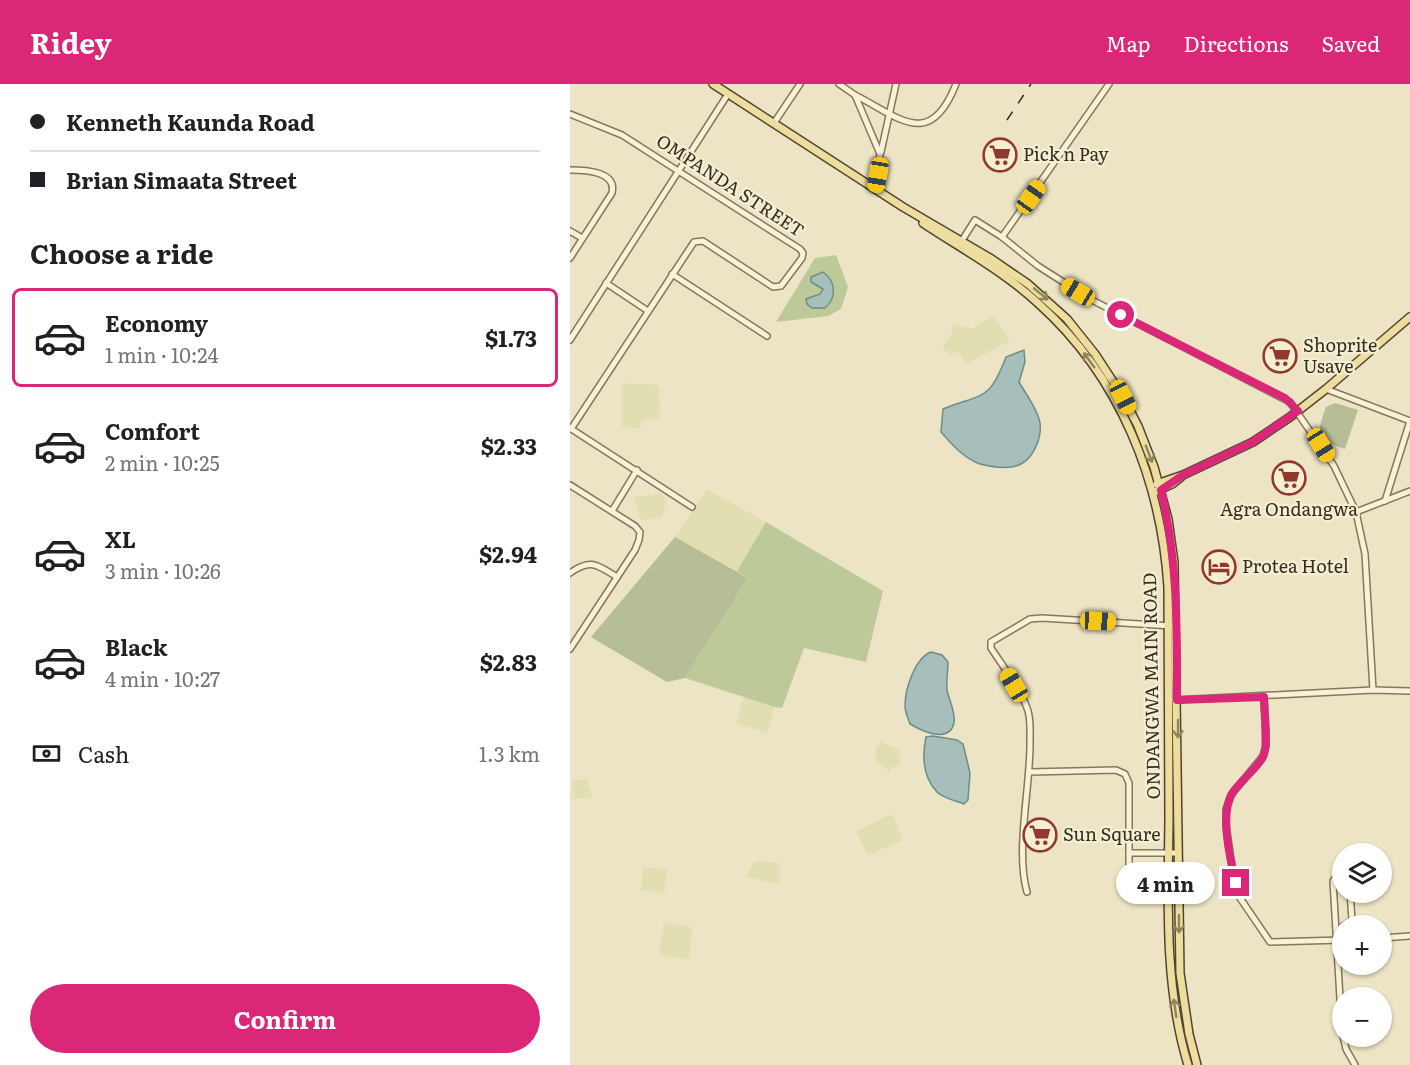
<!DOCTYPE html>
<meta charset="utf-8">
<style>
body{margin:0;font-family:Literata,serif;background:#f6f6f6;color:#202124;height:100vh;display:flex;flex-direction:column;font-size:22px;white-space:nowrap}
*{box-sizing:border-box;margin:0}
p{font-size:20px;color:#757577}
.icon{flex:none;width:33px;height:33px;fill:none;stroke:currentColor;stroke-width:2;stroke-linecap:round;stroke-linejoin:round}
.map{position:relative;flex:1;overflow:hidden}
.sheet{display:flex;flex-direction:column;background:#fff;width:570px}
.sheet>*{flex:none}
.hud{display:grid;align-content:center;height:132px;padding:0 30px;background:#fff}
.buttons{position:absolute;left:762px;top:759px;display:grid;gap:12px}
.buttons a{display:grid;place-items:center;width:60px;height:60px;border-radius:50%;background:#fff;box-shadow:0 2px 4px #0004;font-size:30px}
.end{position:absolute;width:27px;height:27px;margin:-14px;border:8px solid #db2777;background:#fff;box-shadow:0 0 0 3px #fff}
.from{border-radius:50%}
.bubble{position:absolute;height:42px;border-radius:21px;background:#fff;box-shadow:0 2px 4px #0004;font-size:20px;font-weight:700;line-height:42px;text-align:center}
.car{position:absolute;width:18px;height:36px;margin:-18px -9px;border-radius:8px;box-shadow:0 0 4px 2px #0007;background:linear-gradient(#f5c518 24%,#345 0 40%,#f5c518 0 76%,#345 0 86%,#f5c518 0)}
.hud b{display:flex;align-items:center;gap:21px;height:57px;font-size:22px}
.hud b+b{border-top:2px solid #e0e0e0}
.hud i{width:15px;height:15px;background:#202124}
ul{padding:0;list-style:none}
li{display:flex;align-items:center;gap:18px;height:99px;margin:0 12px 9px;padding:0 18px;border:3px solid transparent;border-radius:9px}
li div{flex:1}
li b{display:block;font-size:22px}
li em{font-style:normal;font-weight:700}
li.active{border-color:#db2777}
li>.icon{width:54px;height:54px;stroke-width:1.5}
h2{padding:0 30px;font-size:27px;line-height:72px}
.pay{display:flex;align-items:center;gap:15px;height:66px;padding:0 30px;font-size:22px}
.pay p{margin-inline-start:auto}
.cta{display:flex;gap:12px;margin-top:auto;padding:12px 30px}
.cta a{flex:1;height:69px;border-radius:36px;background:#db2777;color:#fff;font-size:24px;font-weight:700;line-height:69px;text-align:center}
header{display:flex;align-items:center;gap:36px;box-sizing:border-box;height:84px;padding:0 30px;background:#db2777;color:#fff}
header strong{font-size:28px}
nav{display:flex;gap:33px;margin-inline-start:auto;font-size:21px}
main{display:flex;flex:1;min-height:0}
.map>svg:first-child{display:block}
</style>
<header>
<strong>Ridey</strong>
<nav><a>Map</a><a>Directions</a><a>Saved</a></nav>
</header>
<main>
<section class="sheet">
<div class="hud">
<b><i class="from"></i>Kenneth Kaunda Road</b>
<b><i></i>Brian Simaata Street</b>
</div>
<h2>Choose a ride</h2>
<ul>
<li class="active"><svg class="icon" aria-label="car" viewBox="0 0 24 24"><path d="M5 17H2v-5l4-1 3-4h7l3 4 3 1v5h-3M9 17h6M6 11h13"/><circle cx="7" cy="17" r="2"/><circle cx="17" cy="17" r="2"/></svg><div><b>Economy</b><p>1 min · 10:24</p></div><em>$1.73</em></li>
<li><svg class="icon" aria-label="car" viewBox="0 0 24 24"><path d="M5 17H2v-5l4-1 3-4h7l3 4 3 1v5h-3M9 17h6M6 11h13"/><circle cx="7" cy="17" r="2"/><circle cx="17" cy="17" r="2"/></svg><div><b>Comfort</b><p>2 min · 10:25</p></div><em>$2.33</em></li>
<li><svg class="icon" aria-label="car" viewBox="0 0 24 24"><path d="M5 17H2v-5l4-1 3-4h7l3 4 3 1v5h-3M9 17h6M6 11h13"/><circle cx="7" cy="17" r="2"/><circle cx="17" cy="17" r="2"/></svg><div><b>XL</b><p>3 min · 10:26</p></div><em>$2.94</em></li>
<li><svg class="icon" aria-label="car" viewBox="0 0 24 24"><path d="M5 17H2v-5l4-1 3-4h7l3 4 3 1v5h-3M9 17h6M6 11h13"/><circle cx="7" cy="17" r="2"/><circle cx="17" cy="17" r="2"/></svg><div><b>Black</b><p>4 min · 10:27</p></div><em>$2.83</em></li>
</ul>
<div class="pay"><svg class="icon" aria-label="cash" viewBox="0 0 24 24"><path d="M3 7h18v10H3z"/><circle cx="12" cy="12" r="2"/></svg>Cash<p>1.3 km</p></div>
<div class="cta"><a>Confirm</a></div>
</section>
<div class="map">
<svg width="840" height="981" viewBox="0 0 840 981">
<rect width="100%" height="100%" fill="#ece4c4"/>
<g fill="#e1dfb2">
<path d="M423,232L440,257L396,280L388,267L380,271L372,264L381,251L383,239L401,245Z"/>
<path d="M52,299L89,301L90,335L71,336V344L52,343Z"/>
<path d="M137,405L196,438L167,487L105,453Z"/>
<path d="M90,410L97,416L92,433L70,436L64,413Z"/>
<path d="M174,613L205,623L197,649L166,639Z"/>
<path d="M310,657L329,666L330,680L318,687L307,678L305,668Z"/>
<path d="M18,695L22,714L4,715L2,697Z"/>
<path d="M322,730L333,756L298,771L286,748Z"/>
<path d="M185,777L210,779L209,800L176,793Z"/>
<path d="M73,783L97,785L94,809L71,806Z"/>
<path d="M94,839L122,843L119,876L89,871Z"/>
</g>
<g fill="#bec999">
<path d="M266,171L278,203L271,225L258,232L206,238L245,174Z"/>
<path d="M196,438L313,507L296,578L234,564L212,624L205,623L115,594L178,494L167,487Z"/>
</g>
<g fill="#b5be97">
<path d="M765,319L788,326L775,365C745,355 746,351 756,323Z"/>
<path d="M105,453L178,494L115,594L97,598L21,553Z"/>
</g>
<g fill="#a6bfba" stroke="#6d8d88" stroke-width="1.5">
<path d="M253,188C266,197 267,214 255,224H242L237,220L236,215L250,210L253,205L241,198V193Z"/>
<path d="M454,266L455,278L449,298C456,310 468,326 470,339C472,353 464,373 451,380C440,386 422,383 410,380C393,374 382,360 371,348L373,325C413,309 419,318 436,273Z"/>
<path d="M361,568L372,571L378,578C378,587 376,597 377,606C379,616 386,629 384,639C379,660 352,647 340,640C338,634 335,628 335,622C335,605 345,574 361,568Z"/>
<path d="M363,652L387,656L393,660L400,689L398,716L394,720C386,717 373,714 367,708C352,692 352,672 356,653Z"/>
</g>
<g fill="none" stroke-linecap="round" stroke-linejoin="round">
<defs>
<g id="minor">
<path d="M269,0L285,11L310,70L306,105"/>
<path d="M285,11C330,34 360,66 386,0"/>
<path d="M0,30L52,51L230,165L233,169L232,174L211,202L203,203L133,157L124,158L1,345"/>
<path d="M204,39L230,0"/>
<path d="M311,68L326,0"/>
<path d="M0,86C15,86 47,87 42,109L0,174"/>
<path d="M0,147L12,154"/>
<path d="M432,153L539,0"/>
<path d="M391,158L405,136L432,153L468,182L520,215L720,318L764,382L786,428L795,470L803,606"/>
<path d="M102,190L197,252"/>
<path d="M36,199L78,227"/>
<path d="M0,256L158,10"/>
<path d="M756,305L840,337"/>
<path d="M0,344L122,423"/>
<path d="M0,401L65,442L70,448L69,456L65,466L0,565"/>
<path d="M815,417L840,337"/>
<path d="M42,427L67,386"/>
<path d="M786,428L840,407"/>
<path d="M0,489C21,474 27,481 47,493"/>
<path d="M694,613L696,662L693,672L661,711L656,725V741L662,783L670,814L700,858L772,856"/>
<path d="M605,616L803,606L840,607"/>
<path d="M460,688L546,686L555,690L559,699V804"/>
<path d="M559,769H608"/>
<path d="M772,792L766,793L763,797L772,948"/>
<path d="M457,808C445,766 461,701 460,656C460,645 461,633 457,624C451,606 432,581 421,564V558L460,535L472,534L602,542"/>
<path d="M773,842L782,836L780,808"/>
<path d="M812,854L840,852"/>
<path d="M773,952L776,965L785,981"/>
</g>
<g id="major">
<path d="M143,0L333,123L420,174L458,200L497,235L525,270L553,313L568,342L584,383L598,435L604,478L610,889L619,950L627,981"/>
<path d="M353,139C392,165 435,188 469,220C550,293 591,396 598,503C598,581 599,658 599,736C598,817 594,902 618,981"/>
<path d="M587,400L613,391L683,358L720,333L756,305L840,233"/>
<path d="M587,407L602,400L611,393"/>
</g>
</defs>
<use href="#minor" stroke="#85765c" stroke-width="8"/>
<use href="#major" stroke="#534430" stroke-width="10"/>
<use href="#minor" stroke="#f7f1d7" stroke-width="5"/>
<use href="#major" stroke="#eddd9e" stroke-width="7"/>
<path stroke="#362d1f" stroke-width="1.5" stroke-dasharray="10 10" stroke-linecap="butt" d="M437,36L461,0"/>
</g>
<defs><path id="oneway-shaft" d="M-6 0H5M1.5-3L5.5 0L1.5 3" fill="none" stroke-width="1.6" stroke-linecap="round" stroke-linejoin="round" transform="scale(1.5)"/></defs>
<g stroke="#92855e">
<use href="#oneway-shaft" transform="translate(471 210) rotate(39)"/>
<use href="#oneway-shaft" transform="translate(519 276) rotate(-126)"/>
<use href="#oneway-shaft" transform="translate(579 370) rotate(69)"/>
<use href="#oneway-shaft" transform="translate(608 645) rotate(90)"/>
<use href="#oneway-shaft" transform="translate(609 840) rotate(90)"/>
<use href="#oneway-shaft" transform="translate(605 924) rotate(-98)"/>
</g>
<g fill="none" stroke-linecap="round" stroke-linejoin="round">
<path stroke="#db2777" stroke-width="8" d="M551,231L715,314L728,327L683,358L613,391L591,406C608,477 607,544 607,616L694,613C694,627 699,661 693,673C687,684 671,697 663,708C649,729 660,775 666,799"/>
</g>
<defs>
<symbol id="supermarket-ring" viewBox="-11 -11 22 22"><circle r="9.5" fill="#f4eed3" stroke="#91392f" stroke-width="1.5"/><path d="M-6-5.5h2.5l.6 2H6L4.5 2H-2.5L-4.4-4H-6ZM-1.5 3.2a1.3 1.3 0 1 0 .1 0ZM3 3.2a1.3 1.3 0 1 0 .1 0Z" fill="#91392f"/></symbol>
<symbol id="hotel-ring" viewBox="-11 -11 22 22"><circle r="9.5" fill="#f4eed3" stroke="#91392f" stroke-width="1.5"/><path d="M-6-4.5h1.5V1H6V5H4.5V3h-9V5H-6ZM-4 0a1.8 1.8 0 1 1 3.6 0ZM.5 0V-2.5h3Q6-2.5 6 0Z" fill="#91392f"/></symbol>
</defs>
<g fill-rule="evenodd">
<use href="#supermarket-ring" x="411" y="52" width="38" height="38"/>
<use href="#supermarket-ring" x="691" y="253" width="38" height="38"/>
<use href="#supermarket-ring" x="700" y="375" width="38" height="38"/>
<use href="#hotel-ring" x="630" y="464" width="38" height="38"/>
<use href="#supermarket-ring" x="451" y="732" width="38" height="38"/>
</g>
<g text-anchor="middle" stroke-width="4.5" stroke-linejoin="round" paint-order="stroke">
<g font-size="18" fill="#362d1f" stroke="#f4eed3" text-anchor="start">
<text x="453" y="77">Pick n Pay</text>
<text x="733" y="268">Shoprite<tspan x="733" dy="21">Usave</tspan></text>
<text x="719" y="432" text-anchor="middle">Agra Ondangwa</text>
<text x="672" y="489">Protea Hotel</text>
<text x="493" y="757">Sun Square</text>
</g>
<g font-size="18" fill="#362d1f" stroke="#f4eed3">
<text transform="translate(160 102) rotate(33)" y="6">OMPANDA STREET</text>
<text transform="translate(582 602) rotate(-91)" y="6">ONDANGWA MAIN ROAD</text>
</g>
</g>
</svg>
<div class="buttons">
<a><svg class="icon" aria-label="layers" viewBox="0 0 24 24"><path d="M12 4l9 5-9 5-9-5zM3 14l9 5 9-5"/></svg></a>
<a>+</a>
<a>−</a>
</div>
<i class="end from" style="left:551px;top:231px"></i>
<i class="end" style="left:666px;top:799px"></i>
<div class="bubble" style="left:546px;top:778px;width:99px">4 min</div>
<i class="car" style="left:308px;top:91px;rotate:190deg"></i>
<i class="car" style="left:461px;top:113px;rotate:35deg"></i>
<i class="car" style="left:508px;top:208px;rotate:301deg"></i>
<i class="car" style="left:553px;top:313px;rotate:153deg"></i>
<i class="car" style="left:751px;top:361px;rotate:148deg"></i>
<i class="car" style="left:528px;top:537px;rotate:93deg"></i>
<i class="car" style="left:444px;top:601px;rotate:329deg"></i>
</div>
</main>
